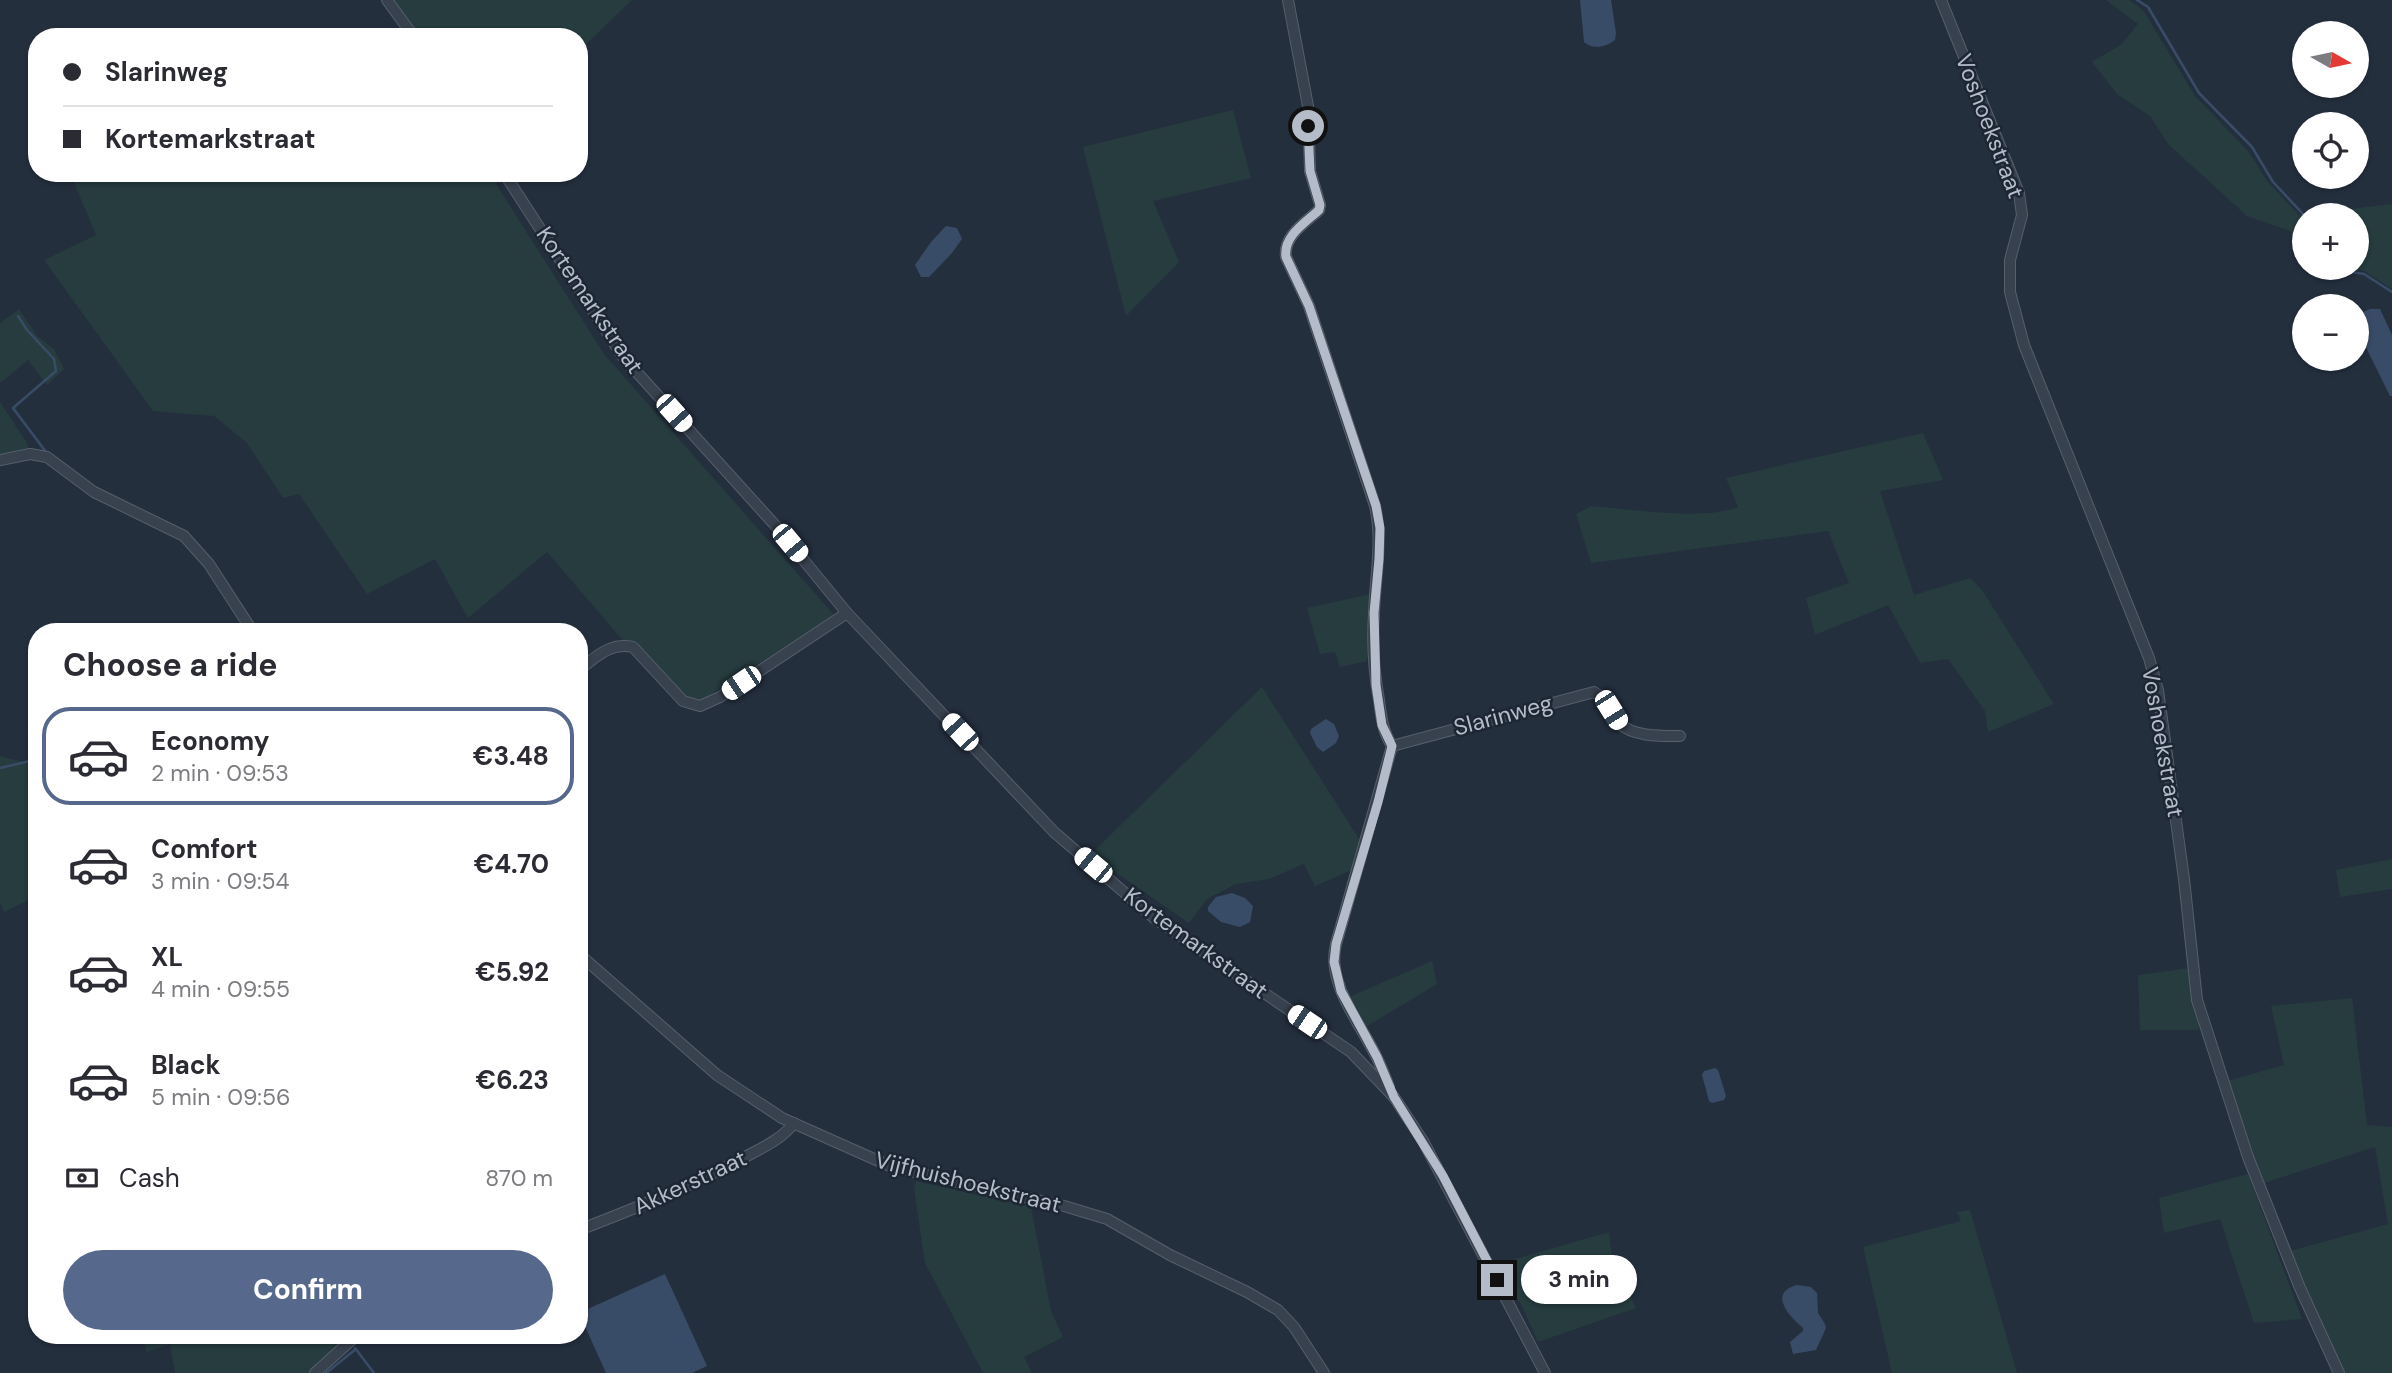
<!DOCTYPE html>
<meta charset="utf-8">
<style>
body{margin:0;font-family:"DM Sans",sans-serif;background:#f7f7f7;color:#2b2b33;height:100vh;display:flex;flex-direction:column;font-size:26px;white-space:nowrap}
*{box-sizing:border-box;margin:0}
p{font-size:23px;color:#7c7c81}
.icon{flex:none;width:38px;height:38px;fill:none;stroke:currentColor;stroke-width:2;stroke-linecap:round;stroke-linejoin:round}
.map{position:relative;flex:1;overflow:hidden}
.side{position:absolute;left:28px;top:623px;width:560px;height:721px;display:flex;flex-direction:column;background:#fff;border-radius:28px;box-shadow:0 2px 5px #0004}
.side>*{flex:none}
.guide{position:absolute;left:28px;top:28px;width:560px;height:154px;border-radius:28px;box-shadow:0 2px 5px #0004;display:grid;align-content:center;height:154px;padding:0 35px;background:#fff}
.needle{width:46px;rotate:99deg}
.controls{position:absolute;left:2292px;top:21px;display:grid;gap:14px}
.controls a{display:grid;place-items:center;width:77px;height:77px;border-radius:50%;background:#fff;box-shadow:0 2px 5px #0004;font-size:35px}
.end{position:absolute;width:32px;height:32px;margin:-16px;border:9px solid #b4bcc9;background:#111;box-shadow:0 0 0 4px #111}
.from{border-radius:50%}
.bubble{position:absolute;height:49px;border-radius:24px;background:#fff;box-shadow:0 2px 5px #0004;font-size:23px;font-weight:700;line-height:49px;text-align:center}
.car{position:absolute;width:21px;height:42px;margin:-21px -10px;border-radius:9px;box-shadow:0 0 5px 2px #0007;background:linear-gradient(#fff 24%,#345 0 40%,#fff 0 76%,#345 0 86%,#fff 0)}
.guide b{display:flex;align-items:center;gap:24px;height:66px;font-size:26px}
.guide b+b{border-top:2px solid #e1e1e2}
.guide i{width:18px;height:18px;background:#2b2b33}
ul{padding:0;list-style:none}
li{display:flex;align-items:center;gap:21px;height:98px;margin:0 14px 10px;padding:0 21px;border:4px solid transparent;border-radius:28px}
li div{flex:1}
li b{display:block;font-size:26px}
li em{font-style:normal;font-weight:700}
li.current{border-color:#56698c}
li>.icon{width:63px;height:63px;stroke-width:1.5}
h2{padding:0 35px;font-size:32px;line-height:84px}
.pay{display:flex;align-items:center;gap:18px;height:77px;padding:0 35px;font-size:26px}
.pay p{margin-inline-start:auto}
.action{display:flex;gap:14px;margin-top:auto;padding:14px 35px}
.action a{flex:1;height:80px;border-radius:42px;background:#56698c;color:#fff;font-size:28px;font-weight:700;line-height:80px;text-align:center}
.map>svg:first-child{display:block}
</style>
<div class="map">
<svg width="2392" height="1373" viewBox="0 0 2392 1373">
<rect width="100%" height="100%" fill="#242f3e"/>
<g fill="#263c3f">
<path d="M392,0H632L579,51V37H418Z"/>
<path d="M2106,0H2129L2143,10L2195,96L2248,151L2268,182L2299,215L2392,204V289L2363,270L2353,271L2350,268H2357V215H2305V253H2301L2290,231L2247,216L2168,144L2150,116L2117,94L2092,62L2122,44L2138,24Z"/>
<path d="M1233,110L1251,178L1153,201L1179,262L1126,316L1083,147Z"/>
<path d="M70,173H489L604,354L834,615L702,700L685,696L619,636L547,552L468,618L435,559L367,594L299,494L283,498L247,443L214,416L153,411L44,260L96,235Z"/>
<path d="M19,309L38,337L54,349L64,369L47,385L28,360L0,383V323Z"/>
<path d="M0,402L27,443L28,448L0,456Z"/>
<path d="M1923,433L1943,480L1880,491L1914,595L1970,578L1982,590L2054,704L1988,732L1985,711L1948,659L1920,663L1888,605L1815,635L1806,598L1849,583L1828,531L1591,563L1576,514L1591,506C1632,509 1701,521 1738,507L1726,478Z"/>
<path d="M1371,594L1367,661L1340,667L1335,652L1320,654L1307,608Z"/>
<path d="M1262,687L1361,842L1354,869L1315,886L1304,864L1269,879L1236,884L1207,899L1189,923L1090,855Z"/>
<path d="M0,756L37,766V896L4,912L0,903Z"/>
<path d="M2392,859V889L2340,897L2336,870Z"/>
<path d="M1432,961L1437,984L1364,1028L1349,997Z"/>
<path d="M2190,968L2199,1030H2140L2138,975Z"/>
<path d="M2352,998L2367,1125L2392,1127V1373H2342L2290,1251L2388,1224L2375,1147L2264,1183L2227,1081L2284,1065L2271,1006Z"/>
<path d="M2248,1174L2302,1319L2254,1323L2220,1219L2164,1233L2159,1198Z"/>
<path d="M916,1181L1031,1207L1051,1311L1063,1337L1024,1357L1032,1373H983L925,1263L914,1189Z"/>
<path d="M1970,1210L2017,1373H1892L1863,1247L1961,1221L1957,1212Z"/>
<path d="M1609,1232L1612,1258L1636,1308L1538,1342L1522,1306L1507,1284L1498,1264Z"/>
<path d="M141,1335H349L309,1373H175L170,1344L147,1352Z"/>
</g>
<g fill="#394c67">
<path d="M1580,0H1611L1616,33L1615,40C1606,47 1593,50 1584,42Z"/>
<path d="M946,226L957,228L962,239L952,253L929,277H921L915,265L931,242Z"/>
<path d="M2370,309H2380L2392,335V396H2390L2357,329V315Z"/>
<path d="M1326,719L1334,724L1339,736L1336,743L1323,752L1317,747L1310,733L1311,729Z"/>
<path d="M1232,893L1245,898L1253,906L1250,922L1240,927L1221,922L1208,911V907L1216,897Z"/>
<path d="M1715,1068L1718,1070L1726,1096L1724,1100L1712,1103L1709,1101L1702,1075L1704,1071Z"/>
<path d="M665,1274L707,1366L692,1373H606L579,1313Z"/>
<path d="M1797,1285L1811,1287L1817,1293L1818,1313L1825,1324L1826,1328L1816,1350L1793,1354L1790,1342L1803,1331V1328C1790,1317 1767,1293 1797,1285Z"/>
</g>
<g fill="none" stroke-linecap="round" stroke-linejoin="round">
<g stroke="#394c67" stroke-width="2.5">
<path d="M2137,0L2148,7L2199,93L2252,147L2273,182L2305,216"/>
<path d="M2344,268L2346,271L2364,274L2392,292"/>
<path d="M18,316L27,330L54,359L56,371L13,408L46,452"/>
<path d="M0,768L30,761L37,769"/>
<path d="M355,1348L374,1373"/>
<path d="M326,1373L356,1349"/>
</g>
<defs>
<g id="minor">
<path d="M387,0L414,37"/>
<path d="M1288,0L1308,106L1310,171L1320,205L1319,210C1305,223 1283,236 1286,257L1309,306L1375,506C1383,543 1375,577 1374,614C1372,642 1374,672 1379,700C1381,717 1383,732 1392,746L1336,944C1326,983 1360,1023 1376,1056C1381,1066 1385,1076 1389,1087"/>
<path d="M1941,0L2019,193L2022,215L2010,260V292L2024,345L2149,658L2158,690L2184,879L2197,1000L2248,1157L2300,1288L2339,1373"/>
<path d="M504,173L623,357L774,524L847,613L1054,832L1154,918L1351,1052L1394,1097L1423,1141L1545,1373"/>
<path d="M0,460L30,454L47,457L94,492L184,536L209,564L253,632"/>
<path d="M579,670C596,657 610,642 633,647L683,701L700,706L720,697L847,613"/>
<path d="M1392,746L1594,692C1608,699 1609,712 1619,723C1633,737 1662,736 1680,736"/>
<path d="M579,954L717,1075L782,1118L892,1167L1064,1206L1107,1219L1170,1255L1247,1292L1278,1310L1294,1327L1324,1373"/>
<path d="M579,1230C636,1208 691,1186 745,1157C762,1148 782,1139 794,1123"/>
<path d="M315,1373L357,1335"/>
</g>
</defs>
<use href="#minor" stroke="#565f6c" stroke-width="12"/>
<use href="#minor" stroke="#38414e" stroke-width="10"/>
</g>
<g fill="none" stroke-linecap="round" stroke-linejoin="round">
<path stroke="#b4bcc9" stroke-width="9" d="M1308,126L1310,171L1320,205L1319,210C1305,223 1283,236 1286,257L1309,306L1376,506L1380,528L1379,559L1374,613L1376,685L1382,725L1392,746L1378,802L1336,944L1334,962L1341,991L1377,1057L1394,1097L1443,1176L1497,1280"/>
</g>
<g text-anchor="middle" stroke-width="5" stroke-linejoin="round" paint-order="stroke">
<g font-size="23" fill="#b4bcc9" stroke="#1d2633">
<text transform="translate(1990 126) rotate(69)" y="8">Voshoekstraat</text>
<text transform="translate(590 300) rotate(56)" y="8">Kortemarkstraat</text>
<text transform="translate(1503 715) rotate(-15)" y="8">Slarinweg</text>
<text transform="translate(2163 742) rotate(80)" y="8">Voshoekstraat</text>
<text transform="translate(1196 943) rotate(36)" y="8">Kortemarkstraat</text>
<text transform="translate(690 1182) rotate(-25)" y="8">Akkerstraat</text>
<text transform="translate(968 1182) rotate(14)" y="8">Vijfhuishoekstraat</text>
</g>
</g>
</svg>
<div class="controls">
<a><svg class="needle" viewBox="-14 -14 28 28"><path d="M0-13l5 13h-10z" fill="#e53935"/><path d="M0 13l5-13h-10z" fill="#7c7c81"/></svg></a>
<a><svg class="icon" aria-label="locate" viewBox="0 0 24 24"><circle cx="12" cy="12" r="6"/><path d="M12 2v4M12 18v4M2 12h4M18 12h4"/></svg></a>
<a>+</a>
<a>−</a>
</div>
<i class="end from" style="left:1308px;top:126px"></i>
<i class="end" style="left:1497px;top:1280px"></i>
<div class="bubble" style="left:1521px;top:1255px;width:116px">3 min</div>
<i class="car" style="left:674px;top:413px;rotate:138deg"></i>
<i class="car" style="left:790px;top:543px;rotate:140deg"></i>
<i class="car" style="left:741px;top:683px;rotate:236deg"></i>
<i class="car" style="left:1611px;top:710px;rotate:148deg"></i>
<i class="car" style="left:960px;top:732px;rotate:317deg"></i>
<i class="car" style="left:1093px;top:865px;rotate:310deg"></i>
<i class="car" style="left:1307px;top:1022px;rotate:304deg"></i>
<div class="guide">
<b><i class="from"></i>Slarinweg</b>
<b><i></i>Kortemarkstraat</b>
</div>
<section class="side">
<h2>Choose a ride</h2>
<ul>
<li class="current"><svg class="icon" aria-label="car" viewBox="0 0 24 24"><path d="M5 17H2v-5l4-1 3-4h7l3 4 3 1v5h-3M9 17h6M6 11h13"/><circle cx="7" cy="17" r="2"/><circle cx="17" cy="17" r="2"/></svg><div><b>Economy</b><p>2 min · 09:53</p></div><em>€3.48</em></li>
<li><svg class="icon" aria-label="car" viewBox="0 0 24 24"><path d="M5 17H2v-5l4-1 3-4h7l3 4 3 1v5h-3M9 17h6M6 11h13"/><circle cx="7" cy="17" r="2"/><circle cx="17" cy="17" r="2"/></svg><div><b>Comfort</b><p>3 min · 09:54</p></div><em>€4.70</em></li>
<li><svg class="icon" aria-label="car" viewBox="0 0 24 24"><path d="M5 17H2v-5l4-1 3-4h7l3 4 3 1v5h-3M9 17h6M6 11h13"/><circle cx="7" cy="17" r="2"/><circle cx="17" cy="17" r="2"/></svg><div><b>XL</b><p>4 min · 09:55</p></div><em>€5.92</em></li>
<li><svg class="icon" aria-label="car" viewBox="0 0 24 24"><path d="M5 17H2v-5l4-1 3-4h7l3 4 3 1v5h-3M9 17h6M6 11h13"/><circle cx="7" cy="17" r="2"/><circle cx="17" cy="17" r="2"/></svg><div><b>Black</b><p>5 min · 09:56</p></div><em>€6.23</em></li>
</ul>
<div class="pay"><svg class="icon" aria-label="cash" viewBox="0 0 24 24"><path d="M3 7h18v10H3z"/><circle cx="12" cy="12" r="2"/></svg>Cash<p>870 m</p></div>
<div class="action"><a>Confirm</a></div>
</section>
</div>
